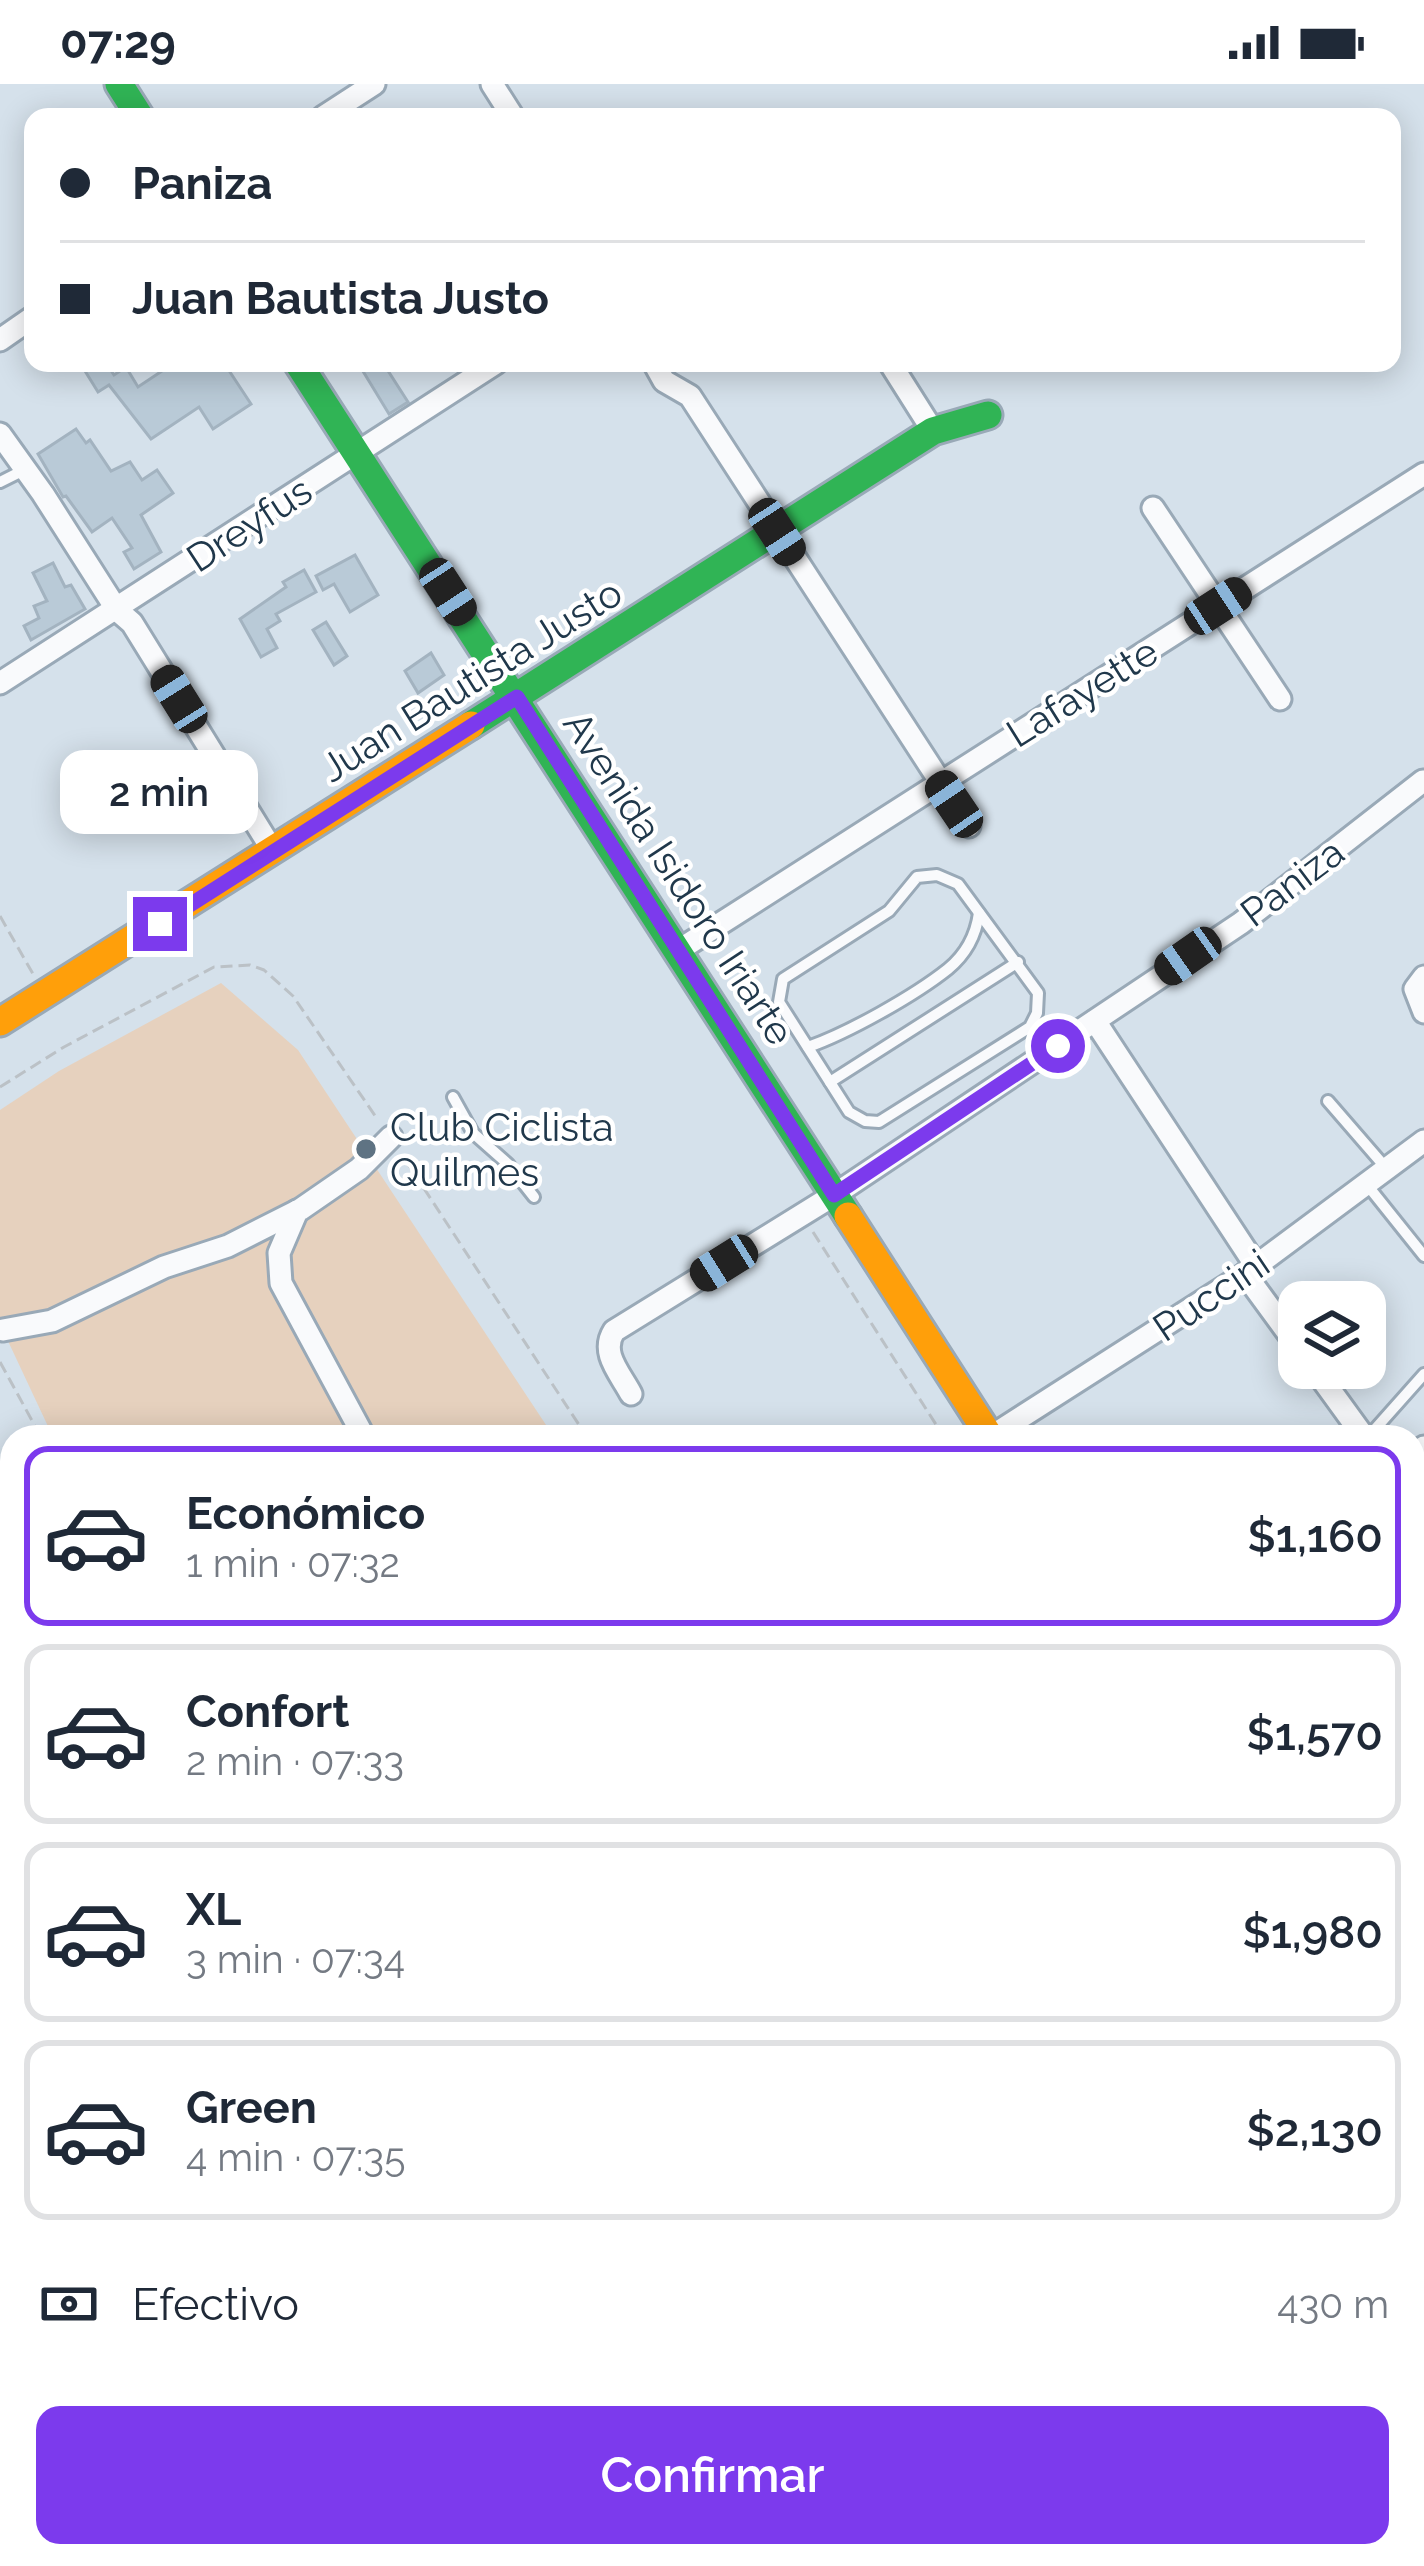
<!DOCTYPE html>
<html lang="es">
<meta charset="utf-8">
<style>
body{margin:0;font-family:Raleway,sans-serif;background:#f6f6f7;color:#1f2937;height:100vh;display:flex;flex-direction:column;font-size:45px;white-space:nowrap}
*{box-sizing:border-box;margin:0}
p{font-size:39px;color:#747a83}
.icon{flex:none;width:66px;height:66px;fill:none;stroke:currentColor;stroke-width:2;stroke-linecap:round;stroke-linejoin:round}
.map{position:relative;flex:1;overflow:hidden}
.sheet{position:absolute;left:0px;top:1341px;width:1425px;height:1143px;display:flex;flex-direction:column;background:#fff;border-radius:36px 36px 0 0;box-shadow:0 6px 30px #0003}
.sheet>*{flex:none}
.top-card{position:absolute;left:24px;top:24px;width:1377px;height:264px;border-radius:24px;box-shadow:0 6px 30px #0003;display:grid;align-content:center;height:264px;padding:0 36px;background:#fff}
.fabs{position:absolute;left:1278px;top:1197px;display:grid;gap:24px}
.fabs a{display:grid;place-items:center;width:108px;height:108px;border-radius:24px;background:#fff;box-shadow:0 6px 30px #0003;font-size:60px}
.end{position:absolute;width:54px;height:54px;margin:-27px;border:15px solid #7c3aed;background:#fff;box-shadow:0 0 0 6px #fff}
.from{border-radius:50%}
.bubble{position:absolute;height:84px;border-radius:24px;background:#fff;box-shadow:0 6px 30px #0003;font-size:39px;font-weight:600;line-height:84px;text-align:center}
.car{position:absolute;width:36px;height:72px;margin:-36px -18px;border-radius:15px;box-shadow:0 0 9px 3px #0007;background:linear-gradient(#222 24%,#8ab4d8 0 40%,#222 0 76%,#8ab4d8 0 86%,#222 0)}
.top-card b{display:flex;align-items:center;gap:42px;height:114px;font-size:45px}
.top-card b+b{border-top:3px solid #e0e1e3}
.top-card i{width:30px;height:30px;background:#1f2937}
ul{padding:21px 0 0;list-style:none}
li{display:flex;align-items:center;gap:36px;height:180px;margin:0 24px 18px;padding:0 12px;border:6px solid #e0e1e3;border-radius:24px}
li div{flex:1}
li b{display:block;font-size:45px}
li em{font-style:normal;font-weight:600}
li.current{border-color:#7c3aed}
li>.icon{width:108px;height:108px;stroke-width:1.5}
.pay{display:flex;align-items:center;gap:30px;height:132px;padding:0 36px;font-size:45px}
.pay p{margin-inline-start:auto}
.primary-button{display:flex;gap:24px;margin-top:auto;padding:24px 36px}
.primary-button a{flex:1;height:138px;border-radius:24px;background:#7c3aed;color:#fff;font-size:48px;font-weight:600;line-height:138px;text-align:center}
.status{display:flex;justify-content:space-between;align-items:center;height:84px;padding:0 60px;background:#fff;direction:ltr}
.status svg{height:33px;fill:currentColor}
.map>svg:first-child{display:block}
</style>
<div class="status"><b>07:29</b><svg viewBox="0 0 49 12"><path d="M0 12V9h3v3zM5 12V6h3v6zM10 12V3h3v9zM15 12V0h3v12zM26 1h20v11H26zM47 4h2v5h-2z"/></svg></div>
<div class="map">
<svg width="1424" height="2482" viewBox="0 0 1424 2482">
<rect width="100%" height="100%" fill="#d5e1eb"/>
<g fill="#e6d1be">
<path d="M221,899L298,966L554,1353H53L0,1240V1026L59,987Z"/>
<path d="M1424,1490V1614L1413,1629V1498Z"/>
<path d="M1413,1973L1424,1994V2070L1413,2073Z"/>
</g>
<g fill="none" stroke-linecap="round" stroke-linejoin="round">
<g stroke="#64c9c1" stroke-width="6">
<path d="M1413,1412L1424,1403"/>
<path d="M767,2482L768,2472"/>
</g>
</g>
<g fill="#b9cad7" stroke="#a3b3c0" stroke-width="3">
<path d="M97,279H106L114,291L126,283L138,303L174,279H224L251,320L213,345L199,323L151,355L109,301L98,308L85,287Z"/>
<path d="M358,279H383L408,318L389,330Z"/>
<path d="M76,345L86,359L90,356L111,387L130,378L142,396L157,386L173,409L141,431L161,468L134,485L124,468L132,464L112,434L92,448L66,412L63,413L38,370Z"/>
<path d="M355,471L378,511L350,528L334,500L323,506L316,492Z"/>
<path d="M53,479L65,503L71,501L85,525L31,556L24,542L39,534L34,522L47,517L33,489Z"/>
<path d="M304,486L316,508L276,530L280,537L267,545L277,564L261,573L240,535L286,503L283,498Z"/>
<path d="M326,538L347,572L334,581L313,546Z"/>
<path d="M431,569L444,591L418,609L405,587Z"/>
</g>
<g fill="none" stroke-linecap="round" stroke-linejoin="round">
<defs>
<g id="lane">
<path d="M0,398L26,385"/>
<path d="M937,791L958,800L1038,909L1037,929L1030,943L879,1038L865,1037L849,1028L779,918L783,895L889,827L917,793Z"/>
<path d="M808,963C848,949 914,912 948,885C965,871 976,851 979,829"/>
<path d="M830,998L1018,878"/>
<path d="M453,1013L473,1049L508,1080L534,1113"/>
<path d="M1328,1017L1386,1084"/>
<path d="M1368,1102L1424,1172"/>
<path d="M1368,1353L1424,1290"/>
</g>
<g id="street">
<path d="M492,0L513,33"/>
<path d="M323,33L374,0"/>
<path d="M0,256L33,233"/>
<path d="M654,279L664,297L690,312L969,742"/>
<path d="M890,279L933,347"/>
<path d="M0,350L43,410L117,526L132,539L273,767"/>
<path d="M1153,424L1280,615"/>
<path d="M0,599L496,279"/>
<path d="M679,866L1424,390"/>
<path d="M1424,893L1415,905L1424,928"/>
<path d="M1095,937L1256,1182"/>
<path d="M297,1127L279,1169L281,1199L364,1353"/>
<path d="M1245,1190L1299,1264"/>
<path d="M3,1246L52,1237L164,1183L228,1162L301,1125L359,1085L391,1053"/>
<path d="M1314,1284L1364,1353"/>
<path d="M631,1310C620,1289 600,1269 614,1247L834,1111L1241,839L1423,697"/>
<path d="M990,1353L1245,1190L1424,1057"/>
<path d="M1413,1372L1424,1363"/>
<path d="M0,1661L12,1654"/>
<path d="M0,1946L12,1964"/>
<path d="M0,1990L12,1983"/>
<path d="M1413,2145L1424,2140"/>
<path d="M0,2315L12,2303"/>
<path d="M1365,2472L1371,2482"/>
<path d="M315,2482L331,2472"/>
<path d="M1406,2482L1424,2470"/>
</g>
<g id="fast">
<path d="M119,0L140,33"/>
<path d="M298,279L848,1132"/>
<path d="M471,641L933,347L988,331"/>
<path d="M1413,1481L1424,1473"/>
<path d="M1413,1905L1424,1903"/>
<path d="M1413,1938L1424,1953"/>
<path d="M1413,2086H1414"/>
<path d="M986,2482L990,2472"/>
<path d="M1144,2482L1148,2472"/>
</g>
<g id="slow">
<path d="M0,938L471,641"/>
<path d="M848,1132L990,1353"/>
<path d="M1413,1701L1424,1686"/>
<path d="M1413,1786L1424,1769"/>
<path d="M1034,2482L1038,2472"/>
</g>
<path id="jam" d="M868,2482L872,2472"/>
</defs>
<use href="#lane" stroke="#99a9b7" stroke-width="16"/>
<use href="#street" stroke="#99a9b7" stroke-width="27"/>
<use href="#fast" stroke="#99a9b7" stroke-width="33"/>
<use href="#slow" stroke="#99a9b7" stroke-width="33"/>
<use href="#jam" stroke="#99a9b7" stroke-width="33"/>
<g stroke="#bbc1c6" stroke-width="3" stroke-dasharray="12 6" stroke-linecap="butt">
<path d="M0,832L33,890"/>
<path d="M0,1003L64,963L214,883L250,881L264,886L293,912L378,1036"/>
<path d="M404,1074L587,1353"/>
<path d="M813,1148L944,1353"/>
<path d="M0,1278L41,1353"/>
</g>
<use href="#lane" stroke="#f9fafc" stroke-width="10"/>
<use href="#street" stroke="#f9fafc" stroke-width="21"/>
<use href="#fast" stroke="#30b455" stroke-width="27"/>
<use href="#slow" stroke="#ff9f0a" stroke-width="27"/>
<use href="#jam" stroke="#e5322d" stroke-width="27"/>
</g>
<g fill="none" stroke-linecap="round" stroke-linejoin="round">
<path stroke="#7c3aed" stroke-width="15" d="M160,840L517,613L834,1111L1058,962"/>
</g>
<circle fill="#5f7383" stroke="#fff" stroke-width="4.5" cx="366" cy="1065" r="12"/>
<g text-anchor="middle" stroke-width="9" stroke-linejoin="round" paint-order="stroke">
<g font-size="39" fill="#20384b" stroke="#fff">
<text transform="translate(249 440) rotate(-33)" y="14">Dreyfus</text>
<text transform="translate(471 596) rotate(-32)" y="14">Juan Bautista Justo</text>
<text transform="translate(1082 608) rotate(-32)" y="14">Lafayette</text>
<text transform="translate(679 794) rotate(57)" y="14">Avenida Isidoro Iriarte</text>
<text transform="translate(1292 798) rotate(-37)" y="14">Paniza</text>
<text transform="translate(1211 1211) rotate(-34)" y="14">Puccini</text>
</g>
<g font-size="39" fill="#20384b" stroke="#fff" text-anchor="start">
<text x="390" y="1057">Club Ciclista<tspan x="390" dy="45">Quilmes</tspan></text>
</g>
</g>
</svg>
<div class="fabs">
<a><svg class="icon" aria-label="layers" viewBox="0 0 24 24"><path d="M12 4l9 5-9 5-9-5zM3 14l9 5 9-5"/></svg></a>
</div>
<i class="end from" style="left:1058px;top:962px"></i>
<i class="end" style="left:160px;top:840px"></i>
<div class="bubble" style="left:60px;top:666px;width:198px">2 min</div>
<i class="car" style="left:777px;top:448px;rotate:147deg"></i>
<i class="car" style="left:448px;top:508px;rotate:147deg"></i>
<i class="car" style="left:1218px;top:522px;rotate:57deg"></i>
<i class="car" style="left:179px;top:615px;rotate:328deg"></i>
<i class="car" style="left:954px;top:720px;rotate:326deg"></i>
<i class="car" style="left:1188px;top:872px;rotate:235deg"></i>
<i class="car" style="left:724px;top:1179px;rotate:238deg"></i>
<div class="top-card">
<b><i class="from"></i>Paniza</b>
<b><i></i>Juan Bautista Justo</b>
</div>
<section class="sheet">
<ul>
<li class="current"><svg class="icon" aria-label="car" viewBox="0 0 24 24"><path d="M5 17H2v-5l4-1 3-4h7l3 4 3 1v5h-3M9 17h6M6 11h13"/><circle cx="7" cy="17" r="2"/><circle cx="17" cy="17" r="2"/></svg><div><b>Económico</b><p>1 min · 07:32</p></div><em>$1,160</em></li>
<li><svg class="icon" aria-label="car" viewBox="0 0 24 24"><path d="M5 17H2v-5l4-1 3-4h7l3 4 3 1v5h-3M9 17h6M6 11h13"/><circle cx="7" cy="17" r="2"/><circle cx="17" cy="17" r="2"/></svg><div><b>Confort</b><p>2 min · 07:33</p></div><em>$1,570</em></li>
<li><svg class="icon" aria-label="car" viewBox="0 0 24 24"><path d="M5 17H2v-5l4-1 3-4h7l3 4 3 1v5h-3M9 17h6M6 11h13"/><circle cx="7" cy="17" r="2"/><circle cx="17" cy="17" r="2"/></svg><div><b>XL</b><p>3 min · 07:34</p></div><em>$1,980</em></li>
<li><svg class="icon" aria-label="car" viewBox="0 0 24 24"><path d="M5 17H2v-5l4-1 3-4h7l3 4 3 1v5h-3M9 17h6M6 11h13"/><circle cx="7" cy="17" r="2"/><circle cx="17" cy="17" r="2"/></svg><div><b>Green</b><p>4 min · 07:35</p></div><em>$2,130</em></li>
</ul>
<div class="pay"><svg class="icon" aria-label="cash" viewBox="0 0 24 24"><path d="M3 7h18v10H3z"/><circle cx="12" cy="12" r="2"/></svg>Efectivo<p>430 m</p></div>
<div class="primary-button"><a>Confirmar</a></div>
</section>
</div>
